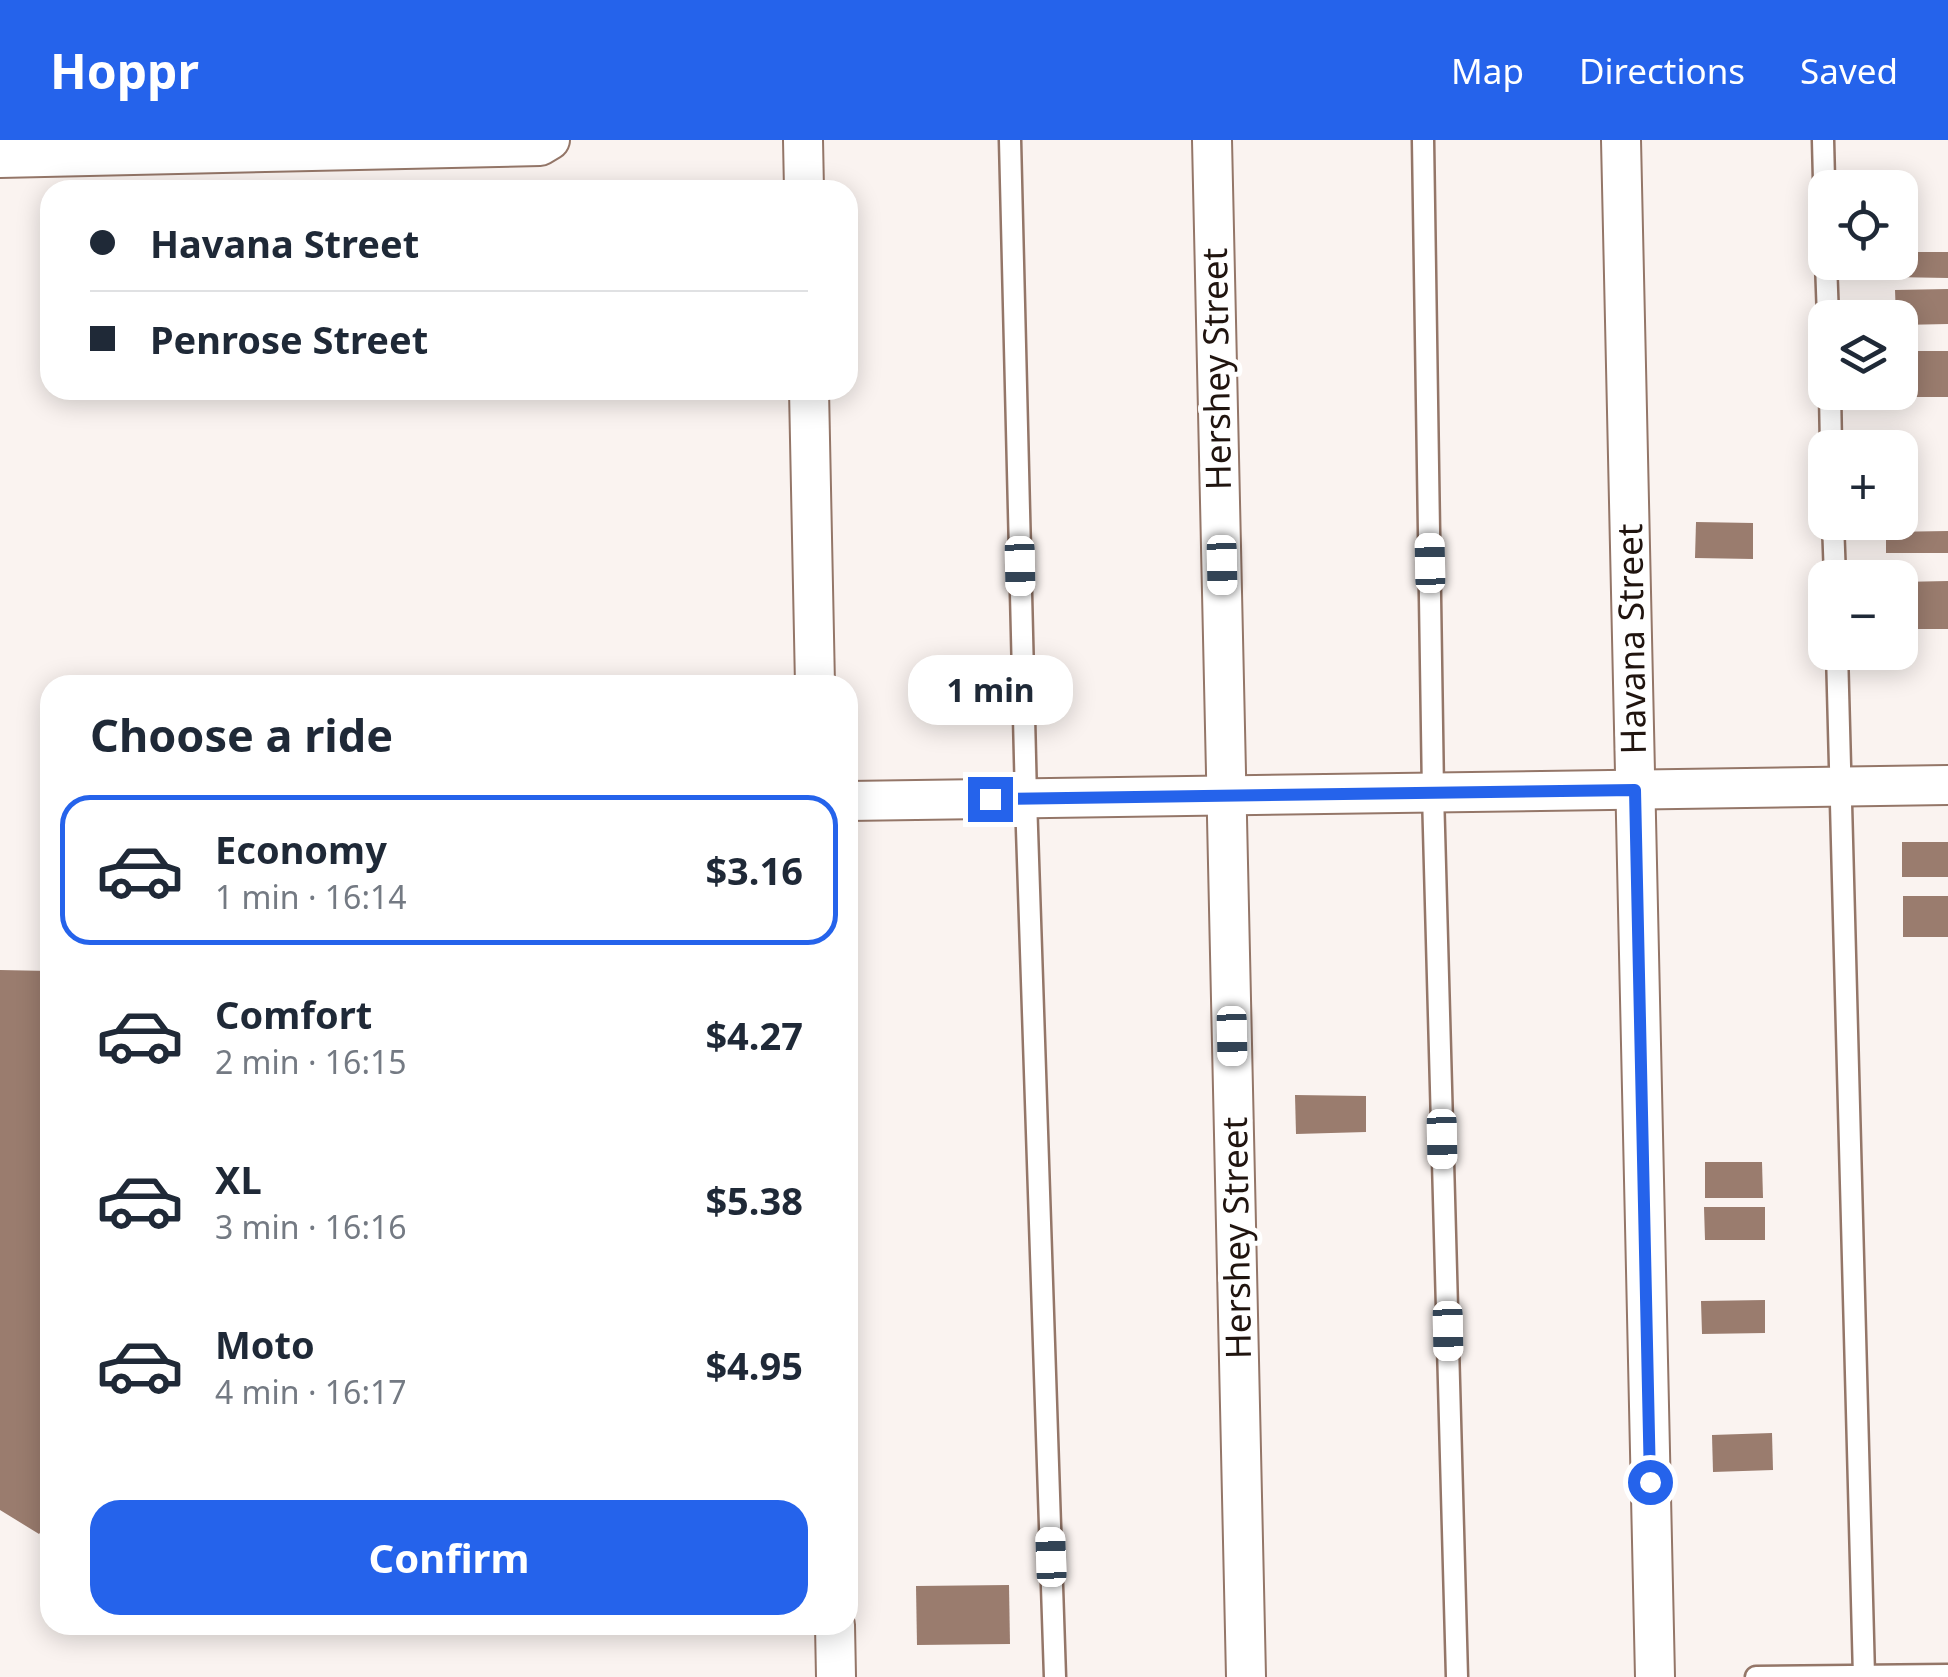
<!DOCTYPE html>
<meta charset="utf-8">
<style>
body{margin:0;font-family:"Noto Sans",sans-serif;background:#f2f2f3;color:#1f2937;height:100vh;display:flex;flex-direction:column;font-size:38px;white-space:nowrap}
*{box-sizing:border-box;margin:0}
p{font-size:32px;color:#747a83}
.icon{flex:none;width:55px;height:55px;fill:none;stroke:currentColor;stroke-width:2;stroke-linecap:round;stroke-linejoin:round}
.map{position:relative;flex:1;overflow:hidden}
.details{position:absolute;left:40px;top:535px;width:818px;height:960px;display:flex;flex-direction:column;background:#fff;border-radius:30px;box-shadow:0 5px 25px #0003}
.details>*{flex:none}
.guide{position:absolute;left:40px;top:40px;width:818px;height:220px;border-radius:30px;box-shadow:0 5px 25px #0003;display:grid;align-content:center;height:220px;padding:0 50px;background:#fff}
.buttons{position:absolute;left:1808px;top:30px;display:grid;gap:20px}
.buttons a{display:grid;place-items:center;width:110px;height:110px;border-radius:20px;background:#fff;box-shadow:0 5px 25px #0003;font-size:50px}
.end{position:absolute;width:45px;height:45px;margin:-22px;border:12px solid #2563eb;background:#fff;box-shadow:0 0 0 5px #fff}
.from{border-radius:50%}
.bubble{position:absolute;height:70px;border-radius:30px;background:#fff;box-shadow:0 5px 25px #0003;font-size:32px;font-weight:700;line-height:70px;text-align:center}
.car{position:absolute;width:30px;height:60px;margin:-30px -15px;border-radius:12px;box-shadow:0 0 8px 2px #0007;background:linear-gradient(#fff 24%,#345 0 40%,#fff 0 76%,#345 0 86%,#fff 0)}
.guide b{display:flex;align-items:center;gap:35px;height:95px;font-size:38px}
.guide b+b{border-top:2px solid #e0e1e3}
.guide i{width:25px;height:25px;background:#1f2937}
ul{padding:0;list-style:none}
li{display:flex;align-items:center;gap:30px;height:150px;margin:0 20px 15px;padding:0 30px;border:5px solid transparent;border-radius:30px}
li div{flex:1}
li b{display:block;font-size:38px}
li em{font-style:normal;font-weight:700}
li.on{border-color:#2563eb}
li>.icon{width:90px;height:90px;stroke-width:1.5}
h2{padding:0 50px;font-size:45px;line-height:120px}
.primary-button{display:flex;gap:20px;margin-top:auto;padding:20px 50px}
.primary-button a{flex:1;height:115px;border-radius:30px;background:#2563eb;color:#fff;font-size:40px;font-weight:700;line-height:115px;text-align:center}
header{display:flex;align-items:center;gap:60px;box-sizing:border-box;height:140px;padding:0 50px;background:#2563eb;color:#fff}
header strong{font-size:48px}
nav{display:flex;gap:55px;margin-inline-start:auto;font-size:35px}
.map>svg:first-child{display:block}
</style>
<header>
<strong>Hoppr</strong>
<nav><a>Map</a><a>Directions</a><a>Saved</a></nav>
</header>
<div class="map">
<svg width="1948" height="1537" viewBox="0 0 1948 1537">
<rect width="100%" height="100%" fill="#faf3f0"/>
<g fill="#9a7c6e">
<path d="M1900,112H1948V138L1892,137V122H1900Z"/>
<path d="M1948,149V184L1900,185V178H1896L1895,150Z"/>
<path d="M1900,211H1948V257H1885V252H1900Z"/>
<path d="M1696,382L1753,383V419L1695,418Z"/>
<path d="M1948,391V413H1886V392Z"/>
<path d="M1948,441V489H1900V442Z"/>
<rect x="1902" y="702" width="46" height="35"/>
<rect x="1903" y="756" width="45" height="41"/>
<path d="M0,830L50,831V1380L39,1394L0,1370Z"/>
<path d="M1295,955L1366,956V992L1296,994Z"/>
<path d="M1705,1022H1762L1763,1058H1705Z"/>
<path d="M1704,1067H1765V1100H1705Z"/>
<path d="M1765,1160V1193L1702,1194L1701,1161Z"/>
<path d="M1772,1293L1773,1330L1713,1332L1712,1295Z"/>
<path d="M1009,1445L1010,1504L917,1505L916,1446Z"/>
</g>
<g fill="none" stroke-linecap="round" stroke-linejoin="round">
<defs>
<g id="service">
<path d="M1010,0L1026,659L1055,1537"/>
<path d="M1423,0L1433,653L1457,1537"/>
<path d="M1823,0L1825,80"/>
<path d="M1826,122L1828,178"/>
<path d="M1830,252L1831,308"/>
<path d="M1833,382L1835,438"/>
<path d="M1837,512L1864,1536"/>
<path d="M1756,1537L1948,1535"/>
</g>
<g id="minor">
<path d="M803,0L804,50"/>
<path d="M1212,0L1246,1537"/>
<path d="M1621,0L1655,1537"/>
<path d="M0,18L540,6L550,0"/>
<path d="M809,250L815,545"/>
<path d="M848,661L1948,645"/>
<path d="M835,1485L836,1537"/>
</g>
</defs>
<use href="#service" stroke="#947668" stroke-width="25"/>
<use href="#minor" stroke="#947668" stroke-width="42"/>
<use href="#service" stroke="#fff" stroke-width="20"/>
<use href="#minor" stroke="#fff" stroke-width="38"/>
</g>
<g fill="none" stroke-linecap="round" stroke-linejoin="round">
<path stroke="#2563eb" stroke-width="12" d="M990,659L1635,650L1650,1342"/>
</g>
<g text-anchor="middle" stroke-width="10" stroke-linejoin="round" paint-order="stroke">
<g font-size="35" fill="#20140f" stroke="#fff">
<text transform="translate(1217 229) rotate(-91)" y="12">Hershey Street</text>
<text transform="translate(1632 499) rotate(-91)" y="12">Havana Street</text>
<text transform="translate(1237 1098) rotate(-91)" y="12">Hershey Street</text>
</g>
</g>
</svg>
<div class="buttons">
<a><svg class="icon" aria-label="locate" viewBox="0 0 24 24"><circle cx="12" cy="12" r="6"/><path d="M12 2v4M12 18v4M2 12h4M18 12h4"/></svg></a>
<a><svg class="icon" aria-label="layers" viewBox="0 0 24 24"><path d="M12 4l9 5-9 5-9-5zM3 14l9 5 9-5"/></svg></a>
<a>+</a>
<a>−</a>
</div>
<i class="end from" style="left:1650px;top:1342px"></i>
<i class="end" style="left:990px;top:659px"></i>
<div class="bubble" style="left:908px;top:515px;width:165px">1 min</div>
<i class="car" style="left:1430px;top:423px;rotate:359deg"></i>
<i class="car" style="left:1222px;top:425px;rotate:179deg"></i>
<i class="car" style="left:1020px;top:426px;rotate:179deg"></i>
<i class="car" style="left:1232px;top:896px;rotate:179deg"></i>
<i class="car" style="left:1442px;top:999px;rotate:179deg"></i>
<i class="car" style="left:1448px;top:1191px;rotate:179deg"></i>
<i class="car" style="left:1051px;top:1417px;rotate:358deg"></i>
<div class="guide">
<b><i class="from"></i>Havana Street</b>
<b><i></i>Penrose Street</b>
</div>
<section class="details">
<h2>Choose a ride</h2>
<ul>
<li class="on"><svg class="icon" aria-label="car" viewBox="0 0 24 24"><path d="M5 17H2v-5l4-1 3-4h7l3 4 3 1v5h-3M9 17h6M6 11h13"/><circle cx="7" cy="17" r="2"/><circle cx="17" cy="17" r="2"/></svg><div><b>Economy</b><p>1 min · 16:14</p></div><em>$3.16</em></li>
<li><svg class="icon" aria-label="car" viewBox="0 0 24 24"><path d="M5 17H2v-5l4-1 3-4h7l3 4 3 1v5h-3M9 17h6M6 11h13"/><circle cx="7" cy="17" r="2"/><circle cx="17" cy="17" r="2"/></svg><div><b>Comfort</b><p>2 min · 16:15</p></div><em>$4.27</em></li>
<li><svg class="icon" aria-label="car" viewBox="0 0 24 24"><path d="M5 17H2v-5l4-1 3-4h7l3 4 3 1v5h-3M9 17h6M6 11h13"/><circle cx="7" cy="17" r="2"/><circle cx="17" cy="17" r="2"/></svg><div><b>XL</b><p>3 min · 16:16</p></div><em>$5.38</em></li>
<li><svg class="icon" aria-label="car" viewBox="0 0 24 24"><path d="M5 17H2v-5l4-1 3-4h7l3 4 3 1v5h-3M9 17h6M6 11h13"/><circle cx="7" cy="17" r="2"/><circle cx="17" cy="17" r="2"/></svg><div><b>Moto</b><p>4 min · 16:17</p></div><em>$4.95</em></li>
</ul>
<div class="primary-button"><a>Confirm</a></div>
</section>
</div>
